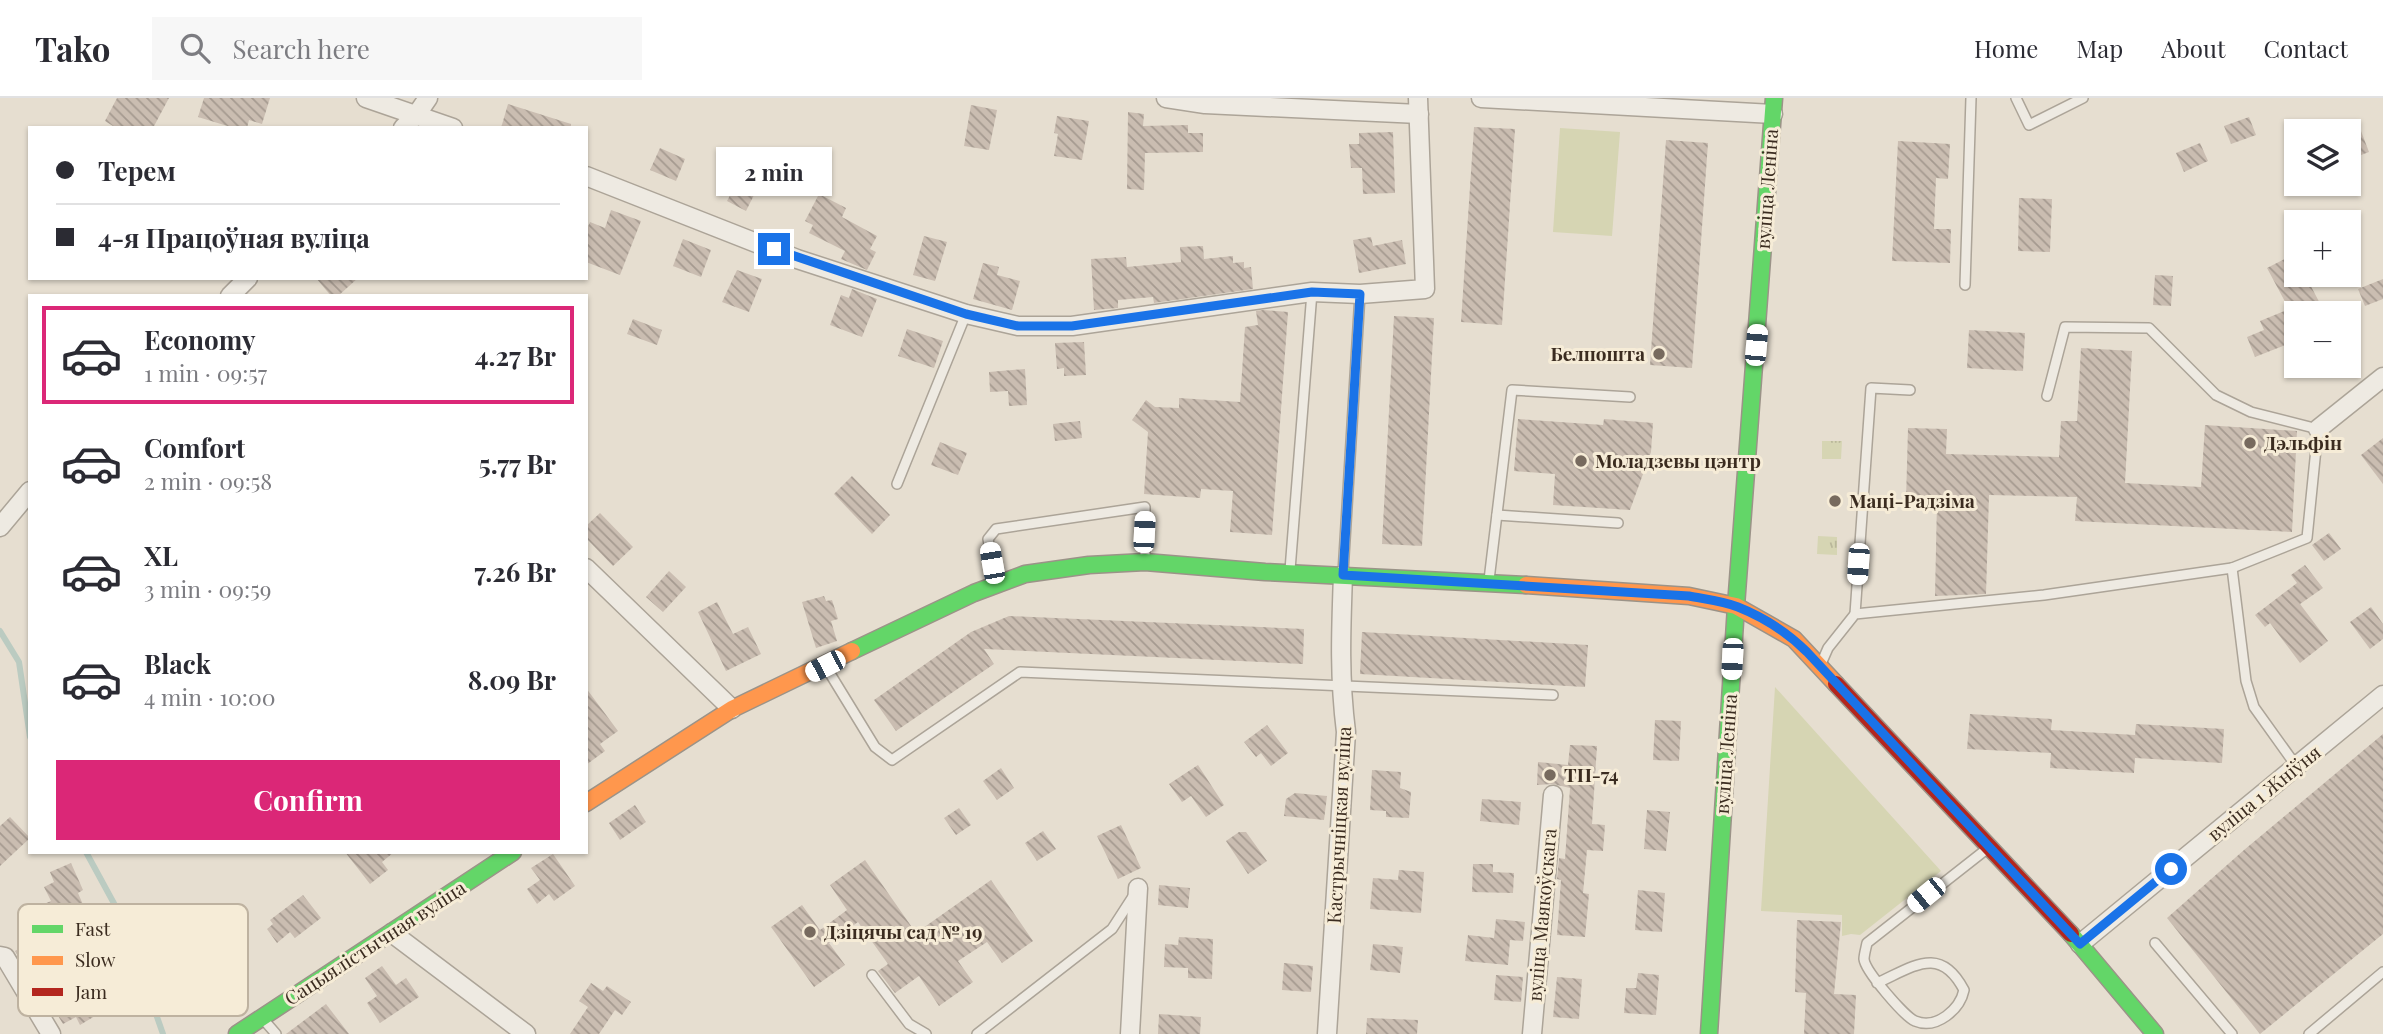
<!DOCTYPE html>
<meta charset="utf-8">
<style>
body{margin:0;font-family:"Playfair Display",serif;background:#f7f7f7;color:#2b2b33;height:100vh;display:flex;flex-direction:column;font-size:26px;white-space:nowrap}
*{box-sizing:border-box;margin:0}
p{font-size:23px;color:#7c7c81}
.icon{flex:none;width:38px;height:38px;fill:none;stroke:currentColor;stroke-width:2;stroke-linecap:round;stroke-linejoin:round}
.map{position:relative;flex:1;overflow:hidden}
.side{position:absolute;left:28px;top:196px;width:560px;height:560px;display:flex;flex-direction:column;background:#fff;border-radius:0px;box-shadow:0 2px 5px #0004}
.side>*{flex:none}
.top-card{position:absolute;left:28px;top:28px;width:560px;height:154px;border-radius:0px;box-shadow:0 2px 5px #0004;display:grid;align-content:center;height:154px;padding:0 28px;background:#fff}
.controls{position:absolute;left:2284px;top:21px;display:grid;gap:14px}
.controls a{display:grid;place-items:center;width:77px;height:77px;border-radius:0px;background:#fff;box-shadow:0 2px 5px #0004;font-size:35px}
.end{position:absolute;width:32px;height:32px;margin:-16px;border:9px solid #1a73e8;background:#fff;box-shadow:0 0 0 4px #fff}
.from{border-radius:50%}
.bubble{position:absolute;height:49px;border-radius:0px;background:#fff;box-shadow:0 2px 5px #0004;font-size:23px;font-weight:700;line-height:49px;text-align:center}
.car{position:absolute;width:21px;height:42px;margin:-21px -10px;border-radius:9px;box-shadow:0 0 5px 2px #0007;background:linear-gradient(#fff 24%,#345 0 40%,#fff 0 76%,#345 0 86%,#fff 0)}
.top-card b{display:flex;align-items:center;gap:24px;height:66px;font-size:26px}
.top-card b+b{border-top:2px solid #e1e1e2}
.top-card i{width:18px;height:18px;background:#2b2b33}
ul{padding:12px 0 0;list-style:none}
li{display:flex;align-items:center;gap:21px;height:98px;margin:0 14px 10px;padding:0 14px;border:4px solid transparent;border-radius:0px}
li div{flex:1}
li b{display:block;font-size:26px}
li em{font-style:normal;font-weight:700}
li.on{border-color:#db2777}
li>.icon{width:63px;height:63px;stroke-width:1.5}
.cta{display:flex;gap:14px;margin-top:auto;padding:14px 28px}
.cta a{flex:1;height:80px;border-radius:0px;background:#db2777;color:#fff;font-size:28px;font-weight:700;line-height:80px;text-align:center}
header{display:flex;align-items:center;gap:42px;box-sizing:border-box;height:98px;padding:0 35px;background:#fff;border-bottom:2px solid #e1e1e2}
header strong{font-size:33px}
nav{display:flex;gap:38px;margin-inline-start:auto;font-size:24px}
.search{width:490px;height:63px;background:#f7f7f7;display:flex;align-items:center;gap:18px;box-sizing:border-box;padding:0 24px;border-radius:0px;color:#7c7c81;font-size:26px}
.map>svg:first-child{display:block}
</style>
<header>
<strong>Tako</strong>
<div class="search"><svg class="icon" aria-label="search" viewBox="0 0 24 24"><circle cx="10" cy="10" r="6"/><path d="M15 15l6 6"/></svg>Search here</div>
<nav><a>Home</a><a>Map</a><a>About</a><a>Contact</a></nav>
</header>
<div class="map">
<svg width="2383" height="936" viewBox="0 0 2383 936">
<defs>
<pattern id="grass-tufts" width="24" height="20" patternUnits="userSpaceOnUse" patternTransform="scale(1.75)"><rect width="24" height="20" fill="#d6d5b3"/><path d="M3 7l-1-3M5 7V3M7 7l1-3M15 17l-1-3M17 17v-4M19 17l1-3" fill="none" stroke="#b9b79a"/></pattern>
<pattern id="building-back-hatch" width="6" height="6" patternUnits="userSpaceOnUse" patternTransform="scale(1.75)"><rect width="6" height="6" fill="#cabdb1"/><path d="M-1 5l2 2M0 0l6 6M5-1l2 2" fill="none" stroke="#a59a90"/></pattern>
</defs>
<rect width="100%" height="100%" fill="#e6ded0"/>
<g fill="url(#grass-tufts)">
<path d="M1822,343H1842L1841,361H1822Z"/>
<path d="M1818,438L1837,439V457L1817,456Z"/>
</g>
<g fill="#d6d5b3">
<path d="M1560,30L1620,34L1612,138L1553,134Z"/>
<path d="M1775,589L1941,773L1860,837L1851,836L1842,838V817L1761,813Z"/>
</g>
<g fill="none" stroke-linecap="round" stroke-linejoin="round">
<g stroke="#bbcbc1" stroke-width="6">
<path d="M0,533L19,564L30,639"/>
<path d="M86,754L123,822L163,936"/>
</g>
</g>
<g fill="url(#building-back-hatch)">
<path d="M117,0H169L153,30H116L105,23Z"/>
<path d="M204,0H270L262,26L249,22L247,30H234L198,19Z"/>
<path d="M508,6L571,26V30H501Z"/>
<path d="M971,7L997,12L989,52L964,48Z"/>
<path d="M1128,14L1144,16L1143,28L1188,27V35H1203V54L1145,55L1144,92L1127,91Z"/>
<path d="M1057,18L1089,23L1082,62L1054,58L1058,36L1054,35Z"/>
<path d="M2249,19L2256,37L2231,46L2224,28Z"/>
<path d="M1474,29L1515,31L1502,227L1461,224Z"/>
<path d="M2361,33L2369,54L2348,62V38Z"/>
<path d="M1393,34L1395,95L1363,96L1362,70H1351L1349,46H1359V35Z"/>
<path d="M1666,42L1708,45L1692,270L1650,267Z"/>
<path d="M1898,43L1950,46L1948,81L1936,80L1934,131H1951L1950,165L1892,163Z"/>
<path d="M2200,45L2208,63L2184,74L2176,55Z"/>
<path d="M660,50L685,61L676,83L650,72Z"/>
<path d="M740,65L764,77L746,113L727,103L738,82L733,79Z"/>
<path d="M819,96L846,110L842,119L877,138L870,151L876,154L867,172L841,161L845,153L809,135L813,127L805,123Z"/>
<path d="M2019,100L2052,101L2050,154L2018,153Z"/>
<path d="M611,112L641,123L620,177L586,164V133L590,124L605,130Z"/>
<path d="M924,138L947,144L935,183L913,177Z"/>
<path d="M1371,139L1373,148L1402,142L1406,166L1359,175L1353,142Z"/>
<path d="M683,141L711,152L701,179L673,168Z"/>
<path d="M1203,148L1204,161L1233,158V165L1244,164V170L1251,169L1253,191L1154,205L1153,199L1118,202V210L1094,212L1091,161L1126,159L1127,169L1181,164L1180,149Z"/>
<path d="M2296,155V177H2305L2325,215H2296V243L2255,259L2247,239L2264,232L2260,223L2289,211L2267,170Z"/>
<path d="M983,165L999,169L997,177L1020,183L1012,212L973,201Z"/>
<path d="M737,172L762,181L749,214L722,204Z"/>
<path d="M2155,177L2173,178L2171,208L2153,207Z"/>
<path d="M316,180H358L338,198H331Z"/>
<path d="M2383,181V201L2365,208L2358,191Z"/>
<path d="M852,191L877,201L862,239L830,227L841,197L849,200Z"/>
<path d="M1263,212L1288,214L1272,437L1230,434L1233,393L1201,391L1200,400L1144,396L1148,334L1132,322L1146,302L1155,309L1179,310V300L1240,304L1245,229L1258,227L1256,213Z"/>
<path d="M1394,218L1434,220L1422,448L1382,446Z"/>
<path d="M633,221L662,232L657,247L627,236Z"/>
<path d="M907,231L943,243L934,270L898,258Z"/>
<path d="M1969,232L2025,235L2023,273L1967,270Z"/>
<path d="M1084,244L1086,277L1064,278V270L1057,271L1055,245Z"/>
<path d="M2081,250L2132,253L2125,385L2201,389L2205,327L2297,333L2292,434L2075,423L2077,399L1989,397L1986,496L1935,498L1937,403L1906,402L1908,330L1947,331L1946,356L2059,359L2061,323H2077Z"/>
<path d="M1025,271L1027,307L1009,308L1008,293L990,294L989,274Z"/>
<path d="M1518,321L1603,327L1604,321L1653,325L1651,354L1630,412L1553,407L1555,376L1514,373Z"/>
<path d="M1080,323L1082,340L1055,343L1053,326Z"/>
<path d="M2383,340V386L2361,357Z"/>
<path d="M940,344L967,355L958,377L931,367Z"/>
<path d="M852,378L890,417L872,436L834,396Z"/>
<path d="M600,415L633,449L613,468L586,440V428Z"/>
<path d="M2329,435L2341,451L2324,463L2312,447Z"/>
<path d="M2305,467L2323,490L2300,506L2328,543L2300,565L2270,525L2265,529L2255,517L2297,485L2291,477Z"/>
<path d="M669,473L686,489L663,514L646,499Z"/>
<path d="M824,498L826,503L832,502L838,521L831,523L837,543L816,550L802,504Z"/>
<path d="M717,504L733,536L748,529L761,556L726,573L698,514Z"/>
<path d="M2371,509L2383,526V541L2370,551L2350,524Z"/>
<path d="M1009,518L1304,531L1303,566L984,551L994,566L896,633L874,602L971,534Z"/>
<path d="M1362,534L1588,547L1585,589L1360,576Z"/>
<path d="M586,590L618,633L600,646L605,653L586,667Z"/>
<path d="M1970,616L2052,621L2051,632L2135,637L2136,626L2224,631L2222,665L2135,660L2134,675L2050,670L2051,655L1967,651Z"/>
<path d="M1655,622L1681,623L1679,663L1653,662Z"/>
<path d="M1267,627L1288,655L1271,668L1261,655L1256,659L1244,644Z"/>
<path d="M2383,636V836L2260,936L2167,820L2244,752Z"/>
<path d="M1570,647L1597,648L1592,726L1605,727L1603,753L1587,752L1583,795L1589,796L1585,839L1557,837L1561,782L1557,781L1559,760L1565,761L1570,690L1553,686L1537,687L1538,664L1568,667Z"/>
<path d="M1198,667L1224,707L1206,719L1191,698L1182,704L1169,686Z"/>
<path d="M1001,670L1014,690L997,702L983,683Z"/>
<path d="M1372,672L1401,674L1400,690L1411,694L1409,720L1386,719V713L1370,712Z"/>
<path d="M1295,695L1327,698L1324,722L1284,718L1286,701Z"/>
<path d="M1482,701L1521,704L1519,727L1480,723Z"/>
<path d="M635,707L646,724L620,742L609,725Z"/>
<path d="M959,710L971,727L956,737L944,720Z"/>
<path d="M1647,712L1670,714L1666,753L1644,751Z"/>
<path d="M10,719L30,740L0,768V728Z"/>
<path d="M1121,727L1141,770L1118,781L1097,738Z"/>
<path d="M1043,733L1056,751L1037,763L1025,745Z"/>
<path d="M1239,734H1246L1267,763L1248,776L1226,743Z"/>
<path d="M345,754H394L382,764L388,772L370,786Z"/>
<path d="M553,756L575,788L554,803L549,796L537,806L527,791L540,782L531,770Z"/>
<path d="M865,762L916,835L991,782L1033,843L1002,865L987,844L958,863L973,884L939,908L919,878L895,895L878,873L888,866L858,824L829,845L845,867L814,889L771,829L802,807L820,832L847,812L830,787Z"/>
<path d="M71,765L83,792L78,795L84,809L52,824L44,806L51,803L44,789L54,784L50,774Z"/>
<path d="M1473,766H1493V774L1514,775L1513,795L1472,794Z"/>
<path d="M1399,772L1424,774L1421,815L1370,811L1373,780L1398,782Z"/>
<path d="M1159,787L1190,790L1188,810L1158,807Z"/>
<path d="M1638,792L1665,795L1662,834L1635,832Z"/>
<path d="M303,797L321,820L295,840L290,834L277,845L267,831L273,826L270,822Z"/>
<path d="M1496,821L1525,824L1523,843L1510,842L1508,867L1465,863L1468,837L1494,840Z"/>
<path d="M1797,822L1841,824L1834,896L1856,897L1854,936H1804L1806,895L1795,894Z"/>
<path d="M1179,839L1213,841L1212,881L1188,880V870L1164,869L1165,846L1178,847Z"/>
<path d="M32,843L59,888L74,879L86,899L94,894L105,912L80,927L76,919L63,926L32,875L29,876L15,853Z"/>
<path d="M1373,846L1403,849L1400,875L1370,872Z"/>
<path d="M1284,865L1313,868L1311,894L1282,892Z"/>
<path d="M382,868L396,887L406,880L419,899L380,925L367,905L377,898L365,880Z"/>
<path d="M1638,875L1659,877L1656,917L1624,915L1626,890H1636Z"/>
<path d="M1496,877L1523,879L1521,904L1494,902Z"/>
<path d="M1557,879L1582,881L1579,921L1553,919Z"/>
<path d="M591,885L603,893L607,888L631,904L622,917L615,912L599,936H570L588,909L579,903Z"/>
<path d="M326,906L349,936H286Z"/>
<path d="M1159,916L1201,919L1200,936H1158Z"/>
<path d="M1367,920L1418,922L1417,936H1366Z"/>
</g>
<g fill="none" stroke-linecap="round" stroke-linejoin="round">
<defs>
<g id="lane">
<path d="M2016,0L2029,27L2083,0"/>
<path d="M1965,187L1971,0"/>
<path d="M2047,298L2065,229L2149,230L2216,297L2251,314L2318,331L2307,440L2232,470"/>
<path d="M897,386L966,216"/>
<path d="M1497,417L1618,425"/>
<path d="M1290,472L1312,194"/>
<path d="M1343,475L1360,196"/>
<path d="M1489,482L1512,292L1630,299"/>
<path d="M996,484L988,441L996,431L1145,409V461"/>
<path d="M1855,516L1871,290L1910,292"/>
<path d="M1821,566L1828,550L1855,516L2044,497L2232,470L2246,583L2254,609L2297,669"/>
<path d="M826,569L875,649L892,662L1020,574L1553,597"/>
<path d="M2155,845L2232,936"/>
<path d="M872,877L909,926L926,936"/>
<path d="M1877,885C1913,869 1940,846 1964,892C1960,911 1937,932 1915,923C1905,919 1865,873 1864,861C1864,857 1866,850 1867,845L1988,750"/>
<path d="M263,921L276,936"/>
<path d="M977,936L1112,831L1134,797"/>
<path d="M2309,936L2383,874"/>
</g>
<g id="street">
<path d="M366,0L453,30"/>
<path d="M1166,0L1205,6L1419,16"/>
<path d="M1481,0L1773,16"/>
<path d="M403,30L417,16L428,0"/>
<path d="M586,78L797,161L966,216L1018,228H1072L1312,194L1360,196L1425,191L1418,0"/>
<path d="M230,198L248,180"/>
<path d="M2318,331L2383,279"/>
<path d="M0,429L30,393"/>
<path d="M586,470L732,611"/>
<path d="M392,835L526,936"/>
<path d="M2080,846L2383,597"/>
<path d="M0,858L5,859L51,936"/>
<path d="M1130,936L1138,790"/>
<path d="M1327,936L1346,634C1339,578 1341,532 1343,477"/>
<path d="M1532,936L1553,697"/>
</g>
<g id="fast">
<path d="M852,553L974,495L1025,476L1089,467L1145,464L1265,474L1526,487"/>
<path d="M2071,836L2155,936"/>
<path d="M237,936L513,754"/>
<path d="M1709,936L1736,508L1774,0"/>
</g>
<g id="slow">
<path d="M1526,487L1689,498L1736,508L1794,541L1836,586"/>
<path d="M586,705L732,611L852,553"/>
</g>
<path id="jam" d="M1836,586L2071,836"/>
</defs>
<use href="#lane" stroke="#aca498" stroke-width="12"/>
<use href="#street" stroke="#aca498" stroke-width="21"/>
<use href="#fast" stroke="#9b9388" stroke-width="19"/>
<use href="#slow" stroke="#9b9388" stroke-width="19"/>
<use href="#jam" stroke="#9b9388" stroke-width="19"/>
<use href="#lane" stroke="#eeeae2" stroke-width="9"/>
<use href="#street" stroke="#eeeae2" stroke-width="18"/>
<use href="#fast" stroke="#63d668" stroke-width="16"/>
<use href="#slow" stroke="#ff974d" stroke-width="16"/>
<use href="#jam" stroke="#b3261e" stroke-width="16"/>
</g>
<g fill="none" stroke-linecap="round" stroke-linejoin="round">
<path stroke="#1a73e8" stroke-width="9" d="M774,151L966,216L1018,228H1072L1312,194L1360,196L1343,477L1689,498C1704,501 1723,503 1738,509C1763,519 1788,535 1807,554L2080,846L2171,771"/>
</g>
<g fill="#776a5e" stroke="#f6ecd7" stroke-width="2.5">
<circle cx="1659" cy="256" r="7"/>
<circle cx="2250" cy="345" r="7"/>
<circle cx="1581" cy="363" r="7"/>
<circle cx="1835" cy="403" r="7"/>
<circle cx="1550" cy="677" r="7"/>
<circle cx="810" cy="834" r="7"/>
</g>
<g text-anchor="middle" stroke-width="6" stroke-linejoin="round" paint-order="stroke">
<g font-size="19" fill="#3b2c20" stroke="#f6ecd7">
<text transform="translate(1767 91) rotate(-86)" y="7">вуліца Леніна</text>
<text transform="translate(1726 656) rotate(-86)" y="7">вуліца Леніна</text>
<text transform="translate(2264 695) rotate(-39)" y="7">вуліца 1 Жніўня</text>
<text transform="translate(1339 727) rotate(-87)" y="7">Кастрычніцкая вуліца</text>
<text transform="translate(1542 817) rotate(-85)" y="7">вуліца Маякоўскага</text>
<text transform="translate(375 845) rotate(-33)" y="7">Сацыялістычная вуліца</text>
</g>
<g font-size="19" font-weight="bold" fill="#3b2c20" stroke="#f6ecd7" text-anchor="start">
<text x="1645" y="263" text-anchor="end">Белпошта</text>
<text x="2264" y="352">Дэльфін</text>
<text x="1595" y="370">Моладзевы цэнтр</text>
<text x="1849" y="410">Маці-Радзіма</text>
<text x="1564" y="684">ТП-74</text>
<text x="824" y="841">Дзіцячы сад № 19</text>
</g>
</g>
<rect x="18" y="806" width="230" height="112" rx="10" fill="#f6ecd7" stroke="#beb2a0" stroke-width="2"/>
<rect x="32" y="827" width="31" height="8" fill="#63d668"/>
<rect x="32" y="858" width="31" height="9" fill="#ff974d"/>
<rect x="32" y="890" width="31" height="8" fill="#b3261e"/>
<g font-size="19" fill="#3b2c20">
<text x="75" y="838">Fast</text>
<text x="75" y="869">Slow</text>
<text x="75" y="901">Jam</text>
</g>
</svg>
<div class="controls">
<a><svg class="icon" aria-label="layers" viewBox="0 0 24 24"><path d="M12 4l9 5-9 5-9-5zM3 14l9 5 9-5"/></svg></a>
<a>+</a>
<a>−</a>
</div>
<i class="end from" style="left:2171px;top:771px"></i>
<i class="end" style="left:774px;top:151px"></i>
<div class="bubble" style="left:716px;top:49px;width:116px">2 min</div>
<i class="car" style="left:1756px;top:247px;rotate:5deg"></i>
<i class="car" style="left:1144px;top:434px;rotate:3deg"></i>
<i class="car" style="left:992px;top:465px;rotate:350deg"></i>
<i class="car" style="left:1858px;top:466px;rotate:184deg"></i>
<i class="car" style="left:1732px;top:561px;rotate:183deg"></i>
<i class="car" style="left:825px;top:568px;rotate:243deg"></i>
<i class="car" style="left:1926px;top:797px;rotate:231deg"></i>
<div class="top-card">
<b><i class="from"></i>Терем</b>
<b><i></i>4-я Працоўная вуліца</b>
</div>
<section class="side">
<ul>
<li class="on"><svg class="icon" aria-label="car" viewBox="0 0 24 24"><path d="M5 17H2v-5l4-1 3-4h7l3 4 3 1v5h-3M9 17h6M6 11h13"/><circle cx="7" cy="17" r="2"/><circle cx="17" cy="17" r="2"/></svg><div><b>Economy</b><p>1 min · 09:57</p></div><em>4.27 Br</em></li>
<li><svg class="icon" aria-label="car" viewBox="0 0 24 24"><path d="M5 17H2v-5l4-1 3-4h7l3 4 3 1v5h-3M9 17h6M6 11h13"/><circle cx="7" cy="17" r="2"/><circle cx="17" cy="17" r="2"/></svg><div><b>Comfort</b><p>2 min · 09:58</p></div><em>5.77 Br</em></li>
<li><svg class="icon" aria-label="car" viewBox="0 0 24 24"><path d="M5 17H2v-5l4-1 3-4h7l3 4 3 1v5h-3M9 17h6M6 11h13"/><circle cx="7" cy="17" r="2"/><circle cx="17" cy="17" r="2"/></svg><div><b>XL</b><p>3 min · 09:59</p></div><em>7.26 Br</em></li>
<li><svg class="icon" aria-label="car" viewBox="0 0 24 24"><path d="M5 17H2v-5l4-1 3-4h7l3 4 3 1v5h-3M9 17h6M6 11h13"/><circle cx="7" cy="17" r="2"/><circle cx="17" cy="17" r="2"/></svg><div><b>Black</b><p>4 min · 10:00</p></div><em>8.09 Br</em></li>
</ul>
<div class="cta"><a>Confirm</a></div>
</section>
</div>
